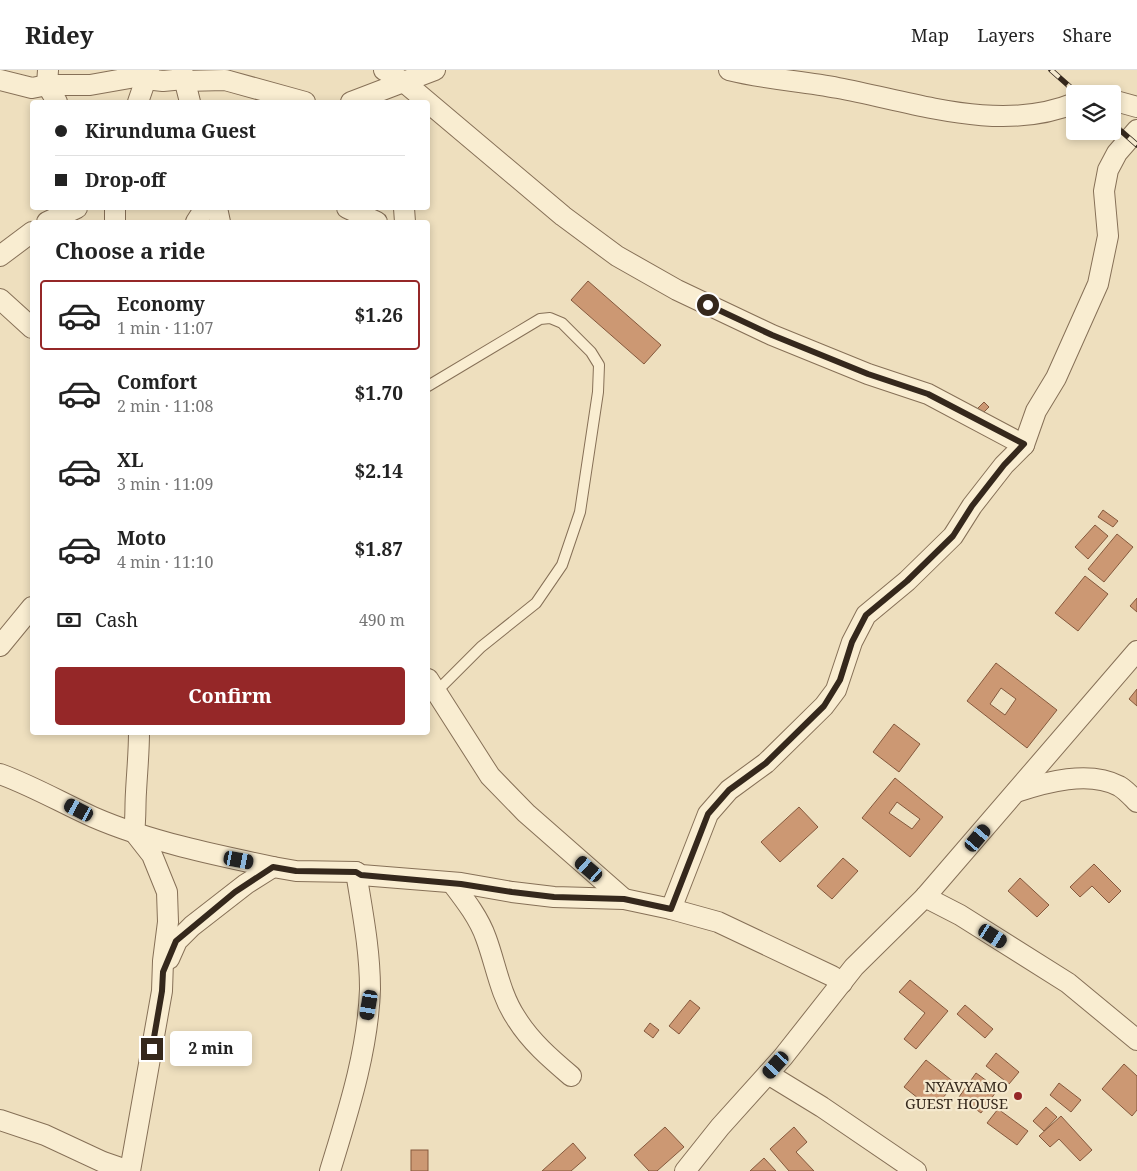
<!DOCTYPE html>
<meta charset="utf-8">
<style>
body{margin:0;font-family:"Noto Serif",serif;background:#f6f6f6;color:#222;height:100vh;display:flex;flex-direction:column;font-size:19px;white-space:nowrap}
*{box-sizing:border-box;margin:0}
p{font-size:16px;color:#767676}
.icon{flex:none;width:28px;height:28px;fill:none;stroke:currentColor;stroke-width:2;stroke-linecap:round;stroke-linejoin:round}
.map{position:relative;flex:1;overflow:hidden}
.drawer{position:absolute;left:30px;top:150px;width:400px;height:515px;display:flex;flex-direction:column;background:#fff;border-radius:5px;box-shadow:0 2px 8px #0003}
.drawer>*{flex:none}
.banner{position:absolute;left:30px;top:30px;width:400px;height:110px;border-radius:5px;box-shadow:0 2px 8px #0003;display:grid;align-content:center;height:110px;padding:0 25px;background:#fff}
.controls{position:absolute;left:1066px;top:15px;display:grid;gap:10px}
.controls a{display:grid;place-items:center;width:55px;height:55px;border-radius:5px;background:#fff;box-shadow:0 2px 8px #0003;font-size:25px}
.end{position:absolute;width:22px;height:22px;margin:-11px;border:6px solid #35281c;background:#fff;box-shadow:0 0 0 2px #fff}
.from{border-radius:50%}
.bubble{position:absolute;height:35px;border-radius:5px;background:#fff;box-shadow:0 2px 8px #0003;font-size:16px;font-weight:700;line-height:35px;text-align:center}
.car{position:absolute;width:15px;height:30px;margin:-15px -8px;border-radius:6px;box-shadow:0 0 4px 1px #0007;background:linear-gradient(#222 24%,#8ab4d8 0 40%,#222 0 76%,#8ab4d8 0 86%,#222 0)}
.banner b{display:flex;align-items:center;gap:18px;height:48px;font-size:19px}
.banner b+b{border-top:1px solid #e0e0e0}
.banner i{width:12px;height:12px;background:#222}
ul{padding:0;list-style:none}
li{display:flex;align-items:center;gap:15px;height:70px;margin:0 10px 8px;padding:0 15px;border:2px solid transparent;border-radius:5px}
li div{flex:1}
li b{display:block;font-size:19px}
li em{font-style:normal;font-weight:700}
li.active{border-color:#952728}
li>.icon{width:45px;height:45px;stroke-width:1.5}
h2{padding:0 25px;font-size:22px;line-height:60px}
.pay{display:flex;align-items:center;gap:12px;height:55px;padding:0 25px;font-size:19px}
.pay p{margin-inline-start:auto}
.cta{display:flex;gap:10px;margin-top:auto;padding:10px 25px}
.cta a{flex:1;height:58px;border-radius:5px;background:#952728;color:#fff;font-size:20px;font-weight:700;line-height:58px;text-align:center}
header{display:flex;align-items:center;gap:30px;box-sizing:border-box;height:70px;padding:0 25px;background:#fff;border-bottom:1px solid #e0e0e0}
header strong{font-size:24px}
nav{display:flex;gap:28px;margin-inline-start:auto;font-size:18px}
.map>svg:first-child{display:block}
</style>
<header>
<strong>Ridey</strong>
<nav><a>Map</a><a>Layers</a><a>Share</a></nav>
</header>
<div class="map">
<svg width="1137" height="1101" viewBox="0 0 1137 1101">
<rect width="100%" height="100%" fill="#eedfbe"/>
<g fill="#cc9873" stroke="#85593d" fill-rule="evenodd">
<path d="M588,211L661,275L644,294L571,230Z"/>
<path d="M984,332L989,337L982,344L977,339Z"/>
<path d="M1103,440L1118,451L1113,457L1098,447Z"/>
<path d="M1095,455L1108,466L1088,489L1075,477Z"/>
<path d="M1117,464L1133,477L1104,512L1088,499Z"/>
<path d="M1085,506L1108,524L1078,561L1055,543Z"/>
<path d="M1137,528V542L1130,536Z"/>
<path d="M996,593L1057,640L1027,678L967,631ZM1001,618L1016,629L1005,645L990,634Z"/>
<path d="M1137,619V636L1129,629Z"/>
<path d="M894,654L920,674L899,702L873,682Z"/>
<path d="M895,708L943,747L910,787L862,748ZM897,732L920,749L912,759L889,743Z"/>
<path d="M799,737L818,757L780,792L761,772Z"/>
<path d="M843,788L858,801L832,829L817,816Z"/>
<path d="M1094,794L1121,821L1109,833L1092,816L1080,827L1070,817Z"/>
<path d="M1020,808L1049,835L1037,847L1008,821Z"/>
<path d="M910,910L948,941L916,979L904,969L925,943L899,922Z"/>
<path d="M690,930L700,938L679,964L669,956Z"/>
<path d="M965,935L993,959L985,968L957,944Z"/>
<path d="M650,953L659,960L653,968L644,961Z"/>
<path d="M996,983L1019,1002L1009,1014L986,996Z"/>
<path d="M926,990L955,1013L933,1040L904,1017Z"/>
<path d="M1124,994L1137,1006V1040L1132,1046L1102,1019Z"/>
<path d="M976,1003L998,1019L981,1043L959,1027Z"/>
<path d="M1059,1013L1081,1030L1071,1042L1050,1025Z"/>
<path d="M1046,1037L1057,1047L1044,1061L1033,1051Z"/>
<path d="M998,1039L1028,1061L1017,1075L987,1053Z"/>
<path d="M1061,1046L1092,1080L1080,1091L1059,1069L1050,1077L1039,1066Z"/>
<path d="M665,1057L684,1077L657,1101H649L634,1085Z"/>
<path d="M794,1057L807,1072L796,1082L814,1101H789L770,1079Z"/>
<path d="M573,1073L586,1088L571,1101H542Z"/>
<rect x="411" y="1080" width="17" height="21"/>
<path d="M764,1088L776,1101H750Z"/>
</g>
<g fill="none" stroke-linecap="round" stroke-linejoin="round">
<defs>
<path id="lane" d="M428,316L540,249L550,248L562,253L591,282L599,295L598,322L580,442L562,495L536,533L481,577L436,622"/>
<g id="street">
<path d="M48,0L47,15L57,32"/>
<path d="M182,0L190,32"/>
<path d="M384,0L404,12L563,146L617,186L677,220L772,265L868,304L928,324L1024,375"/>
<path d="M729,0C764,9 802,11 838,18C914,32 1000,64 1075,33"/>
<path d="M145,9L163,11L184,9"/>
<path d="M0,10L32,18L47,15H90L147,5"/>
<path d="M184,11L225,10L305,32"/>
<path d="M1112,30L1137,37"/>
<path d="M138,32L149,0"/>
<path d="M351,32L435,0"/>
<path d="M217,138L220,152"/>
<path d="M347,138L377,152"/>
<path d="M404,138L405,152"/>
<path d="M47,152L77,138"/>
<path d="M115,152V138"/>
<path d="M196,152L205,138"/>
<path d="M0,186L32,162"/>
<path d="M0,229L32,258"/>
<path d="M0,576L32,537"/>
<path d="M428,609L490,706L526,743L624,829"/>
<path d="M0,704C33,716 62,733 93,747C148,771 215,785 273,797L296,801L356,802L361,805L461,813L512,822L554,827L624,829L671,839L718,852L832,906L842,913"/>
<path d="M1016,722C1046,712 1089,700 1119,716C1126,720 1132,727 1137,732"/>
<path d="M452,813C465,830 479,848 486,868C496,895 500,924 516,948C530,971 551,989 571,1006"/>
<path d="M925,827L960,845L1068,913L1137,970"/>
<path d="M671,839L708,744L729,720L766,693L824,636L836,620L852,572L866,545L907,511L953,466L972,436L1004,395L1024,375L1036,341L1056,308L1098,214L1108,166L1104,121L1108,100L1117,83L1137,60"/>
<path d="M169,889L177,871L192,856L246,814L273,797"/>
<path d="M768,1004L822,1037L916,1101"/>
<path d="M0,1050L45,1065L103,1092L129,1101"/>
<path d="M130,1101L162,921L163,891L168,852L167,822L152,785L134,762C136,748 135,736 136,722C137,702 139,683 139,662"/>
<path d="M330,1101C348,1042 368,981 370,919C370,879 362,840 356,802"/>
<path d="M685,1101L720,1057L783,987L854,897L925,827L1137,581"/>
</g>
</defs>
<use href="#lane" stroke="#867057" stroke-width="12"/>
<use href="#street" stroke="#867057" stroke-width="22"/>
<use href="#lane" stroke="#f9edd1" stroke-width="10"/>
<use href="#street" stroke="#f9edd1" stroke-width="20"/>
<defs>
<g id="rail">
<path d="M1051,0L1078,24"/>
<path d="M1112,53L1137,75"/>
</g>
</defs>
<use href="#rail" stroke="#35281c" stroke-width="5.5"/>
<use href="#rail" stroke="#f5e9ce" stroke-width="4" stroke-dasharray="11" stroke-linecap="butt"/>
</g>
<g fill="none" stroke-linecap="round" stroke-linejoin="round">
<path stroke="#35281c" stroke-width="6" d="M152,979L162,921L163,902L176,871L235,822L273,797L296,801L356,802L361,805L461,814L512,822L554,827L624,829L671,839L708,744L729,720L766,693L824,636L840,610L852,572L866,545L907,511L953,466L972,436L1004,395L1024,374L928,324L868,304L772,265L708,235"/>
</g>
<circle fill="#952728" stroke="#f5e9ce" stroke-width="2" cx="1018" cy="1026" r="5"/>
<g text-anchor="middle" stroke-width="4.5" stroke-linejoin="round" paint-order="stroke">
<g font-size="15" fill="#35281c" stroke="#f5e9ce" text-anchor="end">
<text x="1008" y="1022">NYAVYAMO<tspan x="1008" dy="17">GUEST HOUSE</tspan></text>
</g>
</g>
</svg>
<div class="controls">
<a><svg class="icon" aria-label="layers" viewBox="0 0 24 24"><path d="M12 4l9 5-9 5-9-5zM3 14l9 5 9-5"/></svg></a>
</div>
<i class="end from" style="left:708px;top:235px"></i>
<i class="end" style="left:152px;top:979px"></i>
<div class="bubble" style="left:170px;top:961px;width:82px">2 min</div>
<i class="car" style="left:79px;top:740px;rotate:298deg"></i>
<i class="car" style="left:978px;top:768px;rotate:40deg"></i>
<i class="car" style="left:239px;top:790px;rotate:101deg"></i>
<i class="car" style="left:589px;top:799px;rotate:311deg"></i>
<i class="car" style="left:993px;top:866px;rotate:122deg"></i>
<i class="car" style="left:369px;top:935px;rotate:190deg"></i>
<i class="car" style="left:776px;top:995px;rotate:222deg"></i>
<div class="banner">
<b><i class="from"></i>Kirunduma Guest</b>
<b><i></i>Drop-off</b>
</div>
<section class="drawer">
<h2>Choose a ride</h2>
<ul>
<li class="active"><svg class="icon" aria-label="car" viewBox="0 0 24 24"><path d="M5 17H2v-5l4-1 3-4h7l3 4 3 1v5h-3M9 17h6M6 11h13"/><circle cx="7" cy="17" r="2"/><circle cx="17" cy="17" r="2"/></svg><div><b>Economy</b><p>1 min · 11:07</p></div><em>$1.26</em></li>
<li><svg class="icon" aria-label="car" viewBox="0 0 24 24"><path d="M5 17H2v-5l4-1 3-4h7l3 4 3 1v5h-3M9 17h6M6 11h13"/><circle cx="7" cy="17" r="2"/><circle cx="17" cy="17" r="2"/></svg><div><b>Comfort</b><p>2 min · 11:08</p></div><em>$1.70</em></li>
<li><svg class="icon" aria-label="car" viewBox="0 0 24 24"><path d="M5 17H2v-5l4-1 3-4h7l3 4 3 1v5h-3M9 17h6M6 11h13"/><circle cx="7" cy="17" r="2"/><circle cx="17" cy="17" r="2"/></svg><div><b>XL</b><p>3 min · 11:09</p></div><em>$2.14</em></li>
<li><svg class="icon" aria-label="car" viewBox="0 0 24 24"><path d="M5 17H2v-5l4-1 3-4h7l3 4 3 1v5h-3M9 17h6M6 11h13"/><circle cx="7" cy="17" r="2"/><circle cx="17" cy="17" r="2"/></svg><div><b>Moto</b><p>4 min · 11:10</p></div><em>$1.87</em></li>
</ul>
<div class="pay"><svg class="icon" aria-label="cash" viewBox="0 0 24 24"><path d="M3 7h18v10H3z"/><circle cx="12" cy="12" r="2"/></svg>Cash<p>490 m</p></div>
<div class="cta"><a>Confirm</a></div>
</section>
</div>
